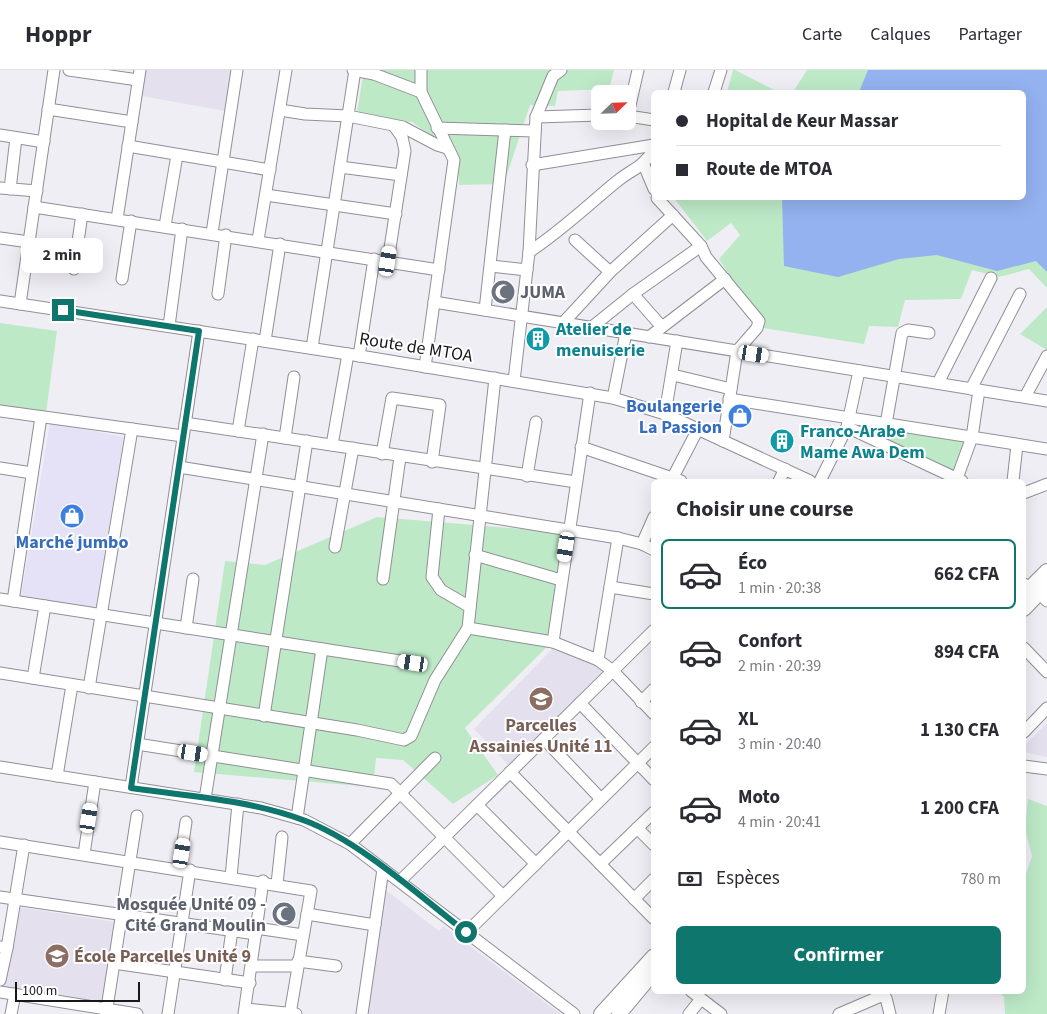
<!DOCTYPE html>
<html lang="fr">
<meta charset="utf-8">
<style>
body{margin:0;font-family:"Source Sans 3",sans-serif;background:#f2f2f3;color:#2b2b33;height:100vh;display:flex;flex-direction:column;font-size:19px;white-space:nowrap}
*{box-sizing:border-box;margin:0}
p{font-size:16px;color:#7c7c81}
.icon{flex:none;width:28px;height:28px;fill:none;stroke:currentColor;stroke-width:2;stroke-linecap:round;stroke-linejoin:round}
.map{position:relative;flex:1;overflow:hidden}
.panel{position:absolute;left:651px;top:409px;width:375px;height:515px;display:flex;flex-direction:column;background:#fff;border-radius:8px;box-shadow:0 5px 20px #0002}
.panel>*{flex:none}
.top-card{position:absolute;left:651px;top:20px;width:375px;height:110px;border-radius:8px;box-shadow:0 5px 20px #0002;display:grid;align-content:center;height:110px;padding:0 25px;background:#fff}
.needle{width:32px;rotate:67deg}
.controls{position:absolute;left:591px;top:15px;display:grid;gap:10px}
.controls a{display:grid;place-items:center;width:45px;height:45px;border-radius:8px;background:#fff;box-shadow:0 5px 20px #0002;font-size:25px}
.scale{position:absolute;left:15px;bottom:12px;width:125px;box-sizing:border-box;padding-left:5px;border:2px solid #18171a;border-top:0;font-size:14px;line-height:18px;white-space:nowrap;color:#18171a;-webkit-text-stroke:4px #fff;paint-order:stroke}
.end{position:absolute;width:22px;height:22px;margin:-11px;border:6px solid #0f766e;background:#fff;box-shadow:0 0 0 2px #fff}
.from{border-radius:50%}
.bubble{position:absolute;height:35px;border-radius:8px;background:#fff;box-shadow:0 5px 20px #0002;font-size:16px;font-weight:700;line-height:35px;text-align:center}
.car{position:absolute;width:15px;height:30px;margin:-15px -8px;border-radius:6px;box-shadow:0 0 4px 1px #0007;background:linear-gradient(#fff 24%,#345 0 40%,#fff 0 76%,#345 0 86%,#fff 0)}
.top-card b{display:flex;align-items:center;gap:18px;height:48px;font-size:19px}
.top-card b+b{border-top:1px solid #e1e1e2}
.top-card i{width:12px;height:12px;background:#2b2b33}
ul{padding:0;list-style:none}
li{display:flex;align-items:center;gap:15px;height:70px;margin:0 10px 8px;padding:0 15px;border:2px solid transparent;border-radius:8px}
li div{flex:1}
li b{display:block;font-size:19px}
li em{font-style:normal;font-weight:700}
li.active{border-color:#0f766e}
li>.icon{width:45px;height:45px;stroke-width:1.5}
h2{padding:0 25px;font-size:22px;line-height:60px}
.pay{display:flex;align-items:center;gap:12px;height:55px;padding:0 25px;font-size:19px}
.pay p{margin-inline-start:auto}
.primary-button{display:flex;gap:10px;margin-top:auto;padding:10px 25px}
.primary-button a{flex:1;height:58px;border-radius:8px;background:#0f766e;color:#fff;font-size:20px;font-weight:700;line-height:58px;text-align:center}
header{display:flex;align-items:center;gap:30px;box-sizing:border-box;height:70px;padding:0 25px;background:#fff;border-bottom:1px solid #e1e1e2}
header strong{font-size:24px}
nav{display:flex;gap:28px;margin-inline-start:auto;font-size:18px}
.map>svg:first-child{display:block}
</style>
<header>
<strong>Hoppr</strong>
<nav><a>Carte</a><a>Calques</a><a>Partager</a></nav>
</header>
<div class="map">
<svg width="1047" height="944" viewBox="0 0 1047 944">
<rect width="100%" height="100%" fill="#f0eef5"/>
<path fill="#e5e2f8" d="M50,353L124,367L95,539L21,526Z"/>
<g fill="#e4e0ee">
<path d="M146,0H232L225,41L142,26Z"/>
<path d="M556,575L609,599L511,698L474,659Z"/>
<path d="M1047,653V687L1024,682V676Z"/>
<path d="M386,820L439,861L443,856L561,944H367Z"/>
<path d="M12,836L115,852L102,938L0,922Z"/>
</g>
<g fill="#bde9c7">
<path d="M364,0H614L609,19L558,21L555,36L530,35L504,114L459,115L457,84L412,52L356,48Z"/>
<path d="M733,0H735L778,22H727Z"/>
<path d="M807,0H1047V218L1029,199L999,207L972,200L961,229L905,230L898,257L869,256L864,274L763,258L719,189L740,165L731,153L707,171L674,128H1024V22H793Z"/>
<path d="M1047,237V280L1020,264Z"/>
<path d="M0,253L57,261L46,343L0,337Z"/>
<path d="M861,352L966,368L955,406L859,359Z"/>
<path d="M377,447L570,463L561,563L465,658L498,705L453,734L403,690L376,688L373,717L194,702L225,491L265,495Z"/>
<path d="M1028,729L1047,736V944H1005L1004,927L998,921H1024V810L1032,786L1025,759Z"/>
</g>
<path fill="#93b2ef" d="M868,0H1047V202L1036,191L997,201L937,185L899,189L838,207L784,196L782,128H1024V22H859Z"/>
<g fill="none" stroke-linecap="round" stroke-linejoin="round">
<defs>
<g id="minor">
<path d="M69,0L138,10"/>
<path d="M353,0L374,4L421,22"/>
<path d="M421,0V22L454,90L425,297"/>
<path d="M674,22L680,0"/>
<path d="M714,22L721,0"/>
<path d="M48,39L132,52"/>
<path d="M280,40L305,44L348,46L403,57L437,75L447,78"/>
<path d="M628,44L638,0"/>
<path d="M628,46L654,50"/>
<path d="M536,47L600,45"/>
<path d="M437,58L535,61"/>
<path d="M0,65L44,72"/>
<path d="M128,76L270,100"/>
<path d="M532,95L654,75"/>
<path d="M644,95L654,119"/>
<path d="M340,97L401,105"/>
<path d="M0,118L37,121"/>
<path d="M10,119L16,68"/>
<path d="M266,125L396,144"/>
<path d="M657,128L701,176L706,187L759,251L757,258L737,281L723,371"/>
<path d="M34,137L439,200"/>
<path d="M117,149L140,0"/>
<path d="M165,156L177,85"/>
<path d="M212,163L237,0"/>
<path d="M0,168L29,172"/>
<path d="M258,170L286,0"/>
<path d="M575,170L610,202"/>
<path d="M529,182C561,161 587,136 616,112C633,98 640,100 654,80"/>
<path d="M388,191L405,81L402,67L394,56"/>
<path d="M491,196L527,200"/>
<path d="M74,199L82,144"/>
<path d="M122,209L131,151"/>
<path d="M218,224L226,165"/>
<path d="M633,224L662,257"/>
<path d="M0,231L348,284L613,328L665,344L810,411"/>
<path d="M434,232L1047,331"/>
<path d="M20,234L54,0"/>
<path d="M485,240L505,60"/>
<path d="M563,253L610,202L673,145"/>
<path d="M169,256L182,159"/>
<path d="M592,257L633,224L701,176"/>
<path d="M649,267L725,209"/>
<path d="M265,271L280,174"/>
<path d="M312,278L355,0"/>
<path d="M359,286L374,189"/>
<path d="M673,305L731,319"/>
<path d="M495,308L468,558L553,572L598,590"/>
<path d="M514,311L529,182L536,47L553,6L561,0"/>
<path d="M938,313L991,208"/>
<path d="M971,319L1020,224"/>
<path d="M1025,327L1047,286"/>
<path d="M613,328L626,263"/>
<path d="M729,329L1047,379"/>
<path d="M0,341L183,366"/>
<path d="M665,344L677,271"/>
<path d="M185,353L576,412"/>
<path d="M886,354L902,263L908,260L929,263"/>
<path d="M847,357L962,411"/>
<path d="M238,361L253,269"/>
<path d="M285,368L294,307"/>
<path d="M332,375L348,284"/>
<path d="M581,377L681,411"/>
<path d="M382,384L392,328L440,335L432,392"/>
<path d="M179,397L618,468L642,474L654,480"/>
<path d="M0,398L32,403"/>
<path d="M527,406L536,352"/>
<path d="M671,411L698,359"/>
<path d="M779,411L785,399"/>
<path d="M820,411L847,357L859,301"/>
<path d="M956,411L972,367L979,320"/>
<path d="M1013,411L1017,375"/>
<path d="M1024,423L1047,414"/>
<path d="M439,439L432,507L441,520L470,537"/>
<path d="M618,468L598,590L613,601L654,644"/>
<path d="M642,474L654,447"/>
<path d="M335,477L353,378"/>
<path d="M475,485L561,510"/>
<path d="M383,509L400,387"/>
<path d="M1024,514L1039,523L1047,531"/>
<path d="M610,517L654,524"/>
<path d="M0,529L413,593"/>
<path d="M13,531L41,347"/>
<path d="M186,558L193,509"/>
<path d="M553,572L590,323"/>
<path d="M1024,578L1047,602"/>
<path d="M0,603L357,660L404,670L411,666L435,610L468,558"/>
<path d="M33,608L45,536"/>
<path d="M89,618L132,359"/>
<path d="M641,632L654,619"/>
<path d="M580,633L654,710"/>
<path d="M264,646L307,371"/>
<path d="M1024,662L1047,638"/>
<path d="M544,669L601,729"/>
<path d="M137,674L391,714L503,826"/>
<path d="M1024,696L1047,699"/>
<path d="M0,697L261,738L304,750L350,774L574,944"/>
<path d="M510,702L654,849"/>
<path d="M57,706L72,615"/>
<path d="M131,717L199,261"/>
<path d="M205,729L263,364"/>
<path d="M477,735L536,794"/>
<path d="M297,748L322,579"/>
<path d="M637,758L654,775"/>
<path d="M0,772L311,821L290,944"/>
<path d="M350,774L435,688"/>
<path d="M84,784L95,712"/>
<path d="M600,794L654,742"/>
<path d="M179,799L186,752"/>
<path d="M231,807L238,734"/>
<path d="M400,811L654,560"/>
<path d="M277,814L282,767"/>
<path d="M0,827L256,864"/>
<path d="M634,829L654,809"/>
<path d="M307,844L375,855"/>
<path d="M256,858L303,865"/>
<path d="M467,862L654,677"/>
<path d="M0,877L7,878L0,910"/>
<path d="M7,878L24,775"/>
<path d="M298,891L336,896"/>
<path d="M114,893L250,913"/>
<path d="M252,896H297"/>
<path d="M225,910L232,860"/>
<path d="M691,921L721,944"/>
<path d="M0,922L137,944"/>
<path d="M246,939L296,944"/>
<path d="M11,944L15,924"/>
<path d="M106,944L137,746"/>
<path d="M168,944L190,800"/>
<path d="M244,944L263,811"/>
<path d="M362,944L383,799"/>
<path d="M689,944L701,929"/>
<path d="M839,944L881,926L886,928L890,944"/>
<path d="M939,944L943,921"/>
</g>
<g id="major">
<path d="M1024,524L1047,501"/>
<path d="M1024,539L1047,515"/>
<path d="M601,944L654,886"/>
<path d="M619,944L654,902"/>
</g>
</defs>
<use href="#minor" stroke="#918f95" stroke-width="13"/>
<use href="#major" stroke="#918f95" stroke-width="16"/>
<use href="#minor" stroke="#fff" stroke-width="11"/>
<use href="#major" stroke="#fff" stroke-width="14"/>
</g>
<g fill="none" stroke-linecap="round" stroke-linejoin="round">
<path stroke="#0f766e" stroke-width="6" d="M63,240L199,261L131,718C188,726 249,730 303,750C357,769 421,827 466,862"/>
</g>
<defs>
<symbol id="mosque-disc" viewBox="-11 -11 22 22"><circle r="9.5" fill="#6b7280" stroke="#fff"/><path d="M3.5-4.9A6 6 0 1 0 3.5 4.9A5 5 0 1 1 3.5-4.9Z" fill="#fff"/></symbol>
<symbol id="building-disc" viewBox="-11 -11 22 22"><circle r="9.5" fill="#0f9aa8" stroke="#fff"/><path d="M-4-6H4V6H1V3H-1V6H-4ZM-2.5-4.3h1.7v1.8h-1.7ZM.8-4.3h1.7v1.8H.8ZM-2.5-1h1.7V.8h-1.7ZM.8-1h1.7V.8H.8Z" fill="#fff"/></symbol>
<symbol id="shop-disc" viewBox="-11 -11 22 22"><circle r="9.5" fill="#3f7fe0" stroke="#fff"/><path d="M-5-2.5h2.3a2.7 3.5 0 0 1 5.4 0H5L5.5 6h-11ZM-1.5-2.5h3a1.5 2.3 0 0 0-3 0Z" fill="#fff"/></symbol>
<symbol id="school-disc" viewBox="-11 -11 22 22"><circle r="9.5" fill="#8d6e63" stroke="#fff"/><path d="M0-5L7-2L0 1L-7-2ZM-4 1L0 2.5L4 1V4Q0 6-4 4Z" fill="#fff"/></symbol>
</defs>
<g fill-rule="evenodd">
<use href="#mosque-disc" x="489" y="208" width="28" height="28"/>
<use href="#building-disc" x="524" y="255" width="28" height="28"/>
<use href="#shop-disc" x="726" y="332" width="28" height="28"/>
<use href="#building-disc" x="768" y="357" width="28" height="28"/>
<use href="#shop-disc" x="58" y="432" width="28" height="28"/>
<use href="#school-disc" x="527" y="615" width="28" height="28"/>
<use href="#mosque-disc" x="270" y="830" width="28" height="28"/>
<use href="#school-disc" x="43" y="872" width="28" height="28"/>
</g>
<g text-anchor="middle" stroke-width="4" stroke-linejoin="round" paint-order="stroke">
<g font-size="18" font-weight="bold" fill="#5b616d" stroke="#fff" text-anchor="start">
<text x="520" y="228">JUMA</text>
<text x="266" y="840" text-anchor="end">Mosquée Unité 09 -<tspan x="266" dy="21">Cité Grand Moulin</tspan></text>
</g>
<g font-size="18" font-weight="bold" fill="#0d838f" stroke="#fff" text-anchor="start">
<text x="556" y="265">Atelier de<tspan x="556" dy="21">menuiserie</tspan></text>
<text x="800" y="367">Franco-Arabe<tspan x="800" dy="21">Mame Awa Dem</tspan></text>
</g>
<g font-size="18" fill="#18171a" stroke="#fff">
<text transform="translate(416 277) rotate(9)" y="6">Route de MTOA</text>
</g>
<g font-size="18" font-weight="bold" fill="#366cbe" stroke="#fff" text-anchor="end">
<text x="722" y="342">Boulangerie<tspan x="722" dy="21">La Passion</tspan></text>
<text x="72" y="478" text-anchor="middle">Marché jumbo</text>
</g>
<g font-size="18" font-weight="bold" fill="#785e54" stroke="#fff">
<text x="541" y="661">Parcelles<tspan x="541" dy="21">Assainies Unité 11</tspan></text>
<text x="74" y="892" text-anchor="start">École Parcelles Unité 9</text>
</g>
</g>
</svg>
<div class="controls">
<a><svg class="needle" viewBox="-14 -14 28 28"><path d="M0-13l5 13h-10z" fill="#e53935"/><path d="M0 13l5-13h-10z" fill="#7c7c81"/></svg></a>
</div>
<div class="scale">100 m</div>
<i class="end from" style="left:466px;top:862px"></i>
<i class="end" style="left:63px;top:240px"></i>
<div class="bubble" style="left:21px;top:168px;width:82px">2 min</div>
<i class="car" style="left:388px;top:191px;rotate:9deg"></i>
<i class="car" style="left:754px;top:284px;rotate:99deg"></i>
<i class="car" style="left:566px;top:477px;rotate:189deg"></i>
<i class="car" style="left:413px;top:593px;rotate:279deg"></i>
<i class="car" style="left:193px;top:683px;rotate:99deg"></i>
<i class="car" style="left:89px;top:748px;rotate:9deg"></i>
<i class="car" style="left:182px;top:783px;rotate:9deg"></i>
<div class="top-card">
<b><i class="from"></i>Hopital de Keur Massar</b>
<b><i></i>Route de MTOA</b>
</div>
<section class="panel">
<h2>Choisir une course</h2>
<ul>
<li class="active"><svg class="icon" aria-label="car" viewBox="0 0 24 24"><path d="M5 17H2v-5l4-1 3-4h7l3 4 3 1v5h-3M9 17h6M6 11h13"/><circle cx="7" cy="17" r="2"/><circle cx="17" cy="17" r="2"/></svg><div><b>Éco</b><p>1 min · 20:38</p></div><em>662 CFA</em></li>
<li><svg class="icon" aria-label="car" viewBox="0 0 24 24"><path d="M5 17H2v-5l4-1 3-4h7l3 4 3 1v5h-3M9 17h6M6 11h13"/><circle cx="7" cy="17" r="2"/><circle cx="17" cy="17" r="2"/></svg><div><b>Confort</b><p>2 min · 20:39</p></div><em>894 CFA</em></li>
<li><svg class="icon" aria-label="car" viewBox="0 0 24 24"><path d="M5 17H2v-5l4-1 3-4h7l3 4 3 1v5h-3M9 17h6M6 11h13"/><circle cx="7" cy="17" r="2"/><circle cx="17" cy="17" r="2"/></svg><div><b>XL</b><p>3 min · 20:40</p></div><em>1 130 CFA</em></li>
<li><svg class="icon" aria-label="car" viewBox="0 0 24 24"><path d="M5 17H2v-5l4-1 3-4h7l3 4 3 1v5h-3M9 17h6M6 11h13"/><circle cx="7" cy="17" r="2"/><circle cx="17" cy="17" r="2"/></svg><div><b>Moto</b><p>4 min · 20:41</p></div><em>1 200 CFA</em></li>
</ul>
<div class="pay"><svg class="icon" aria-label="cash" viewBox="0 0 24 24"><path d="M3 7h18v10H3z"/><circle cx="12" cy="12" r="2"/></svg>Espèces<p>780 m</p></div>
<div class="primary-button"><a>Confirmer</a></div>
</section>
</div>
